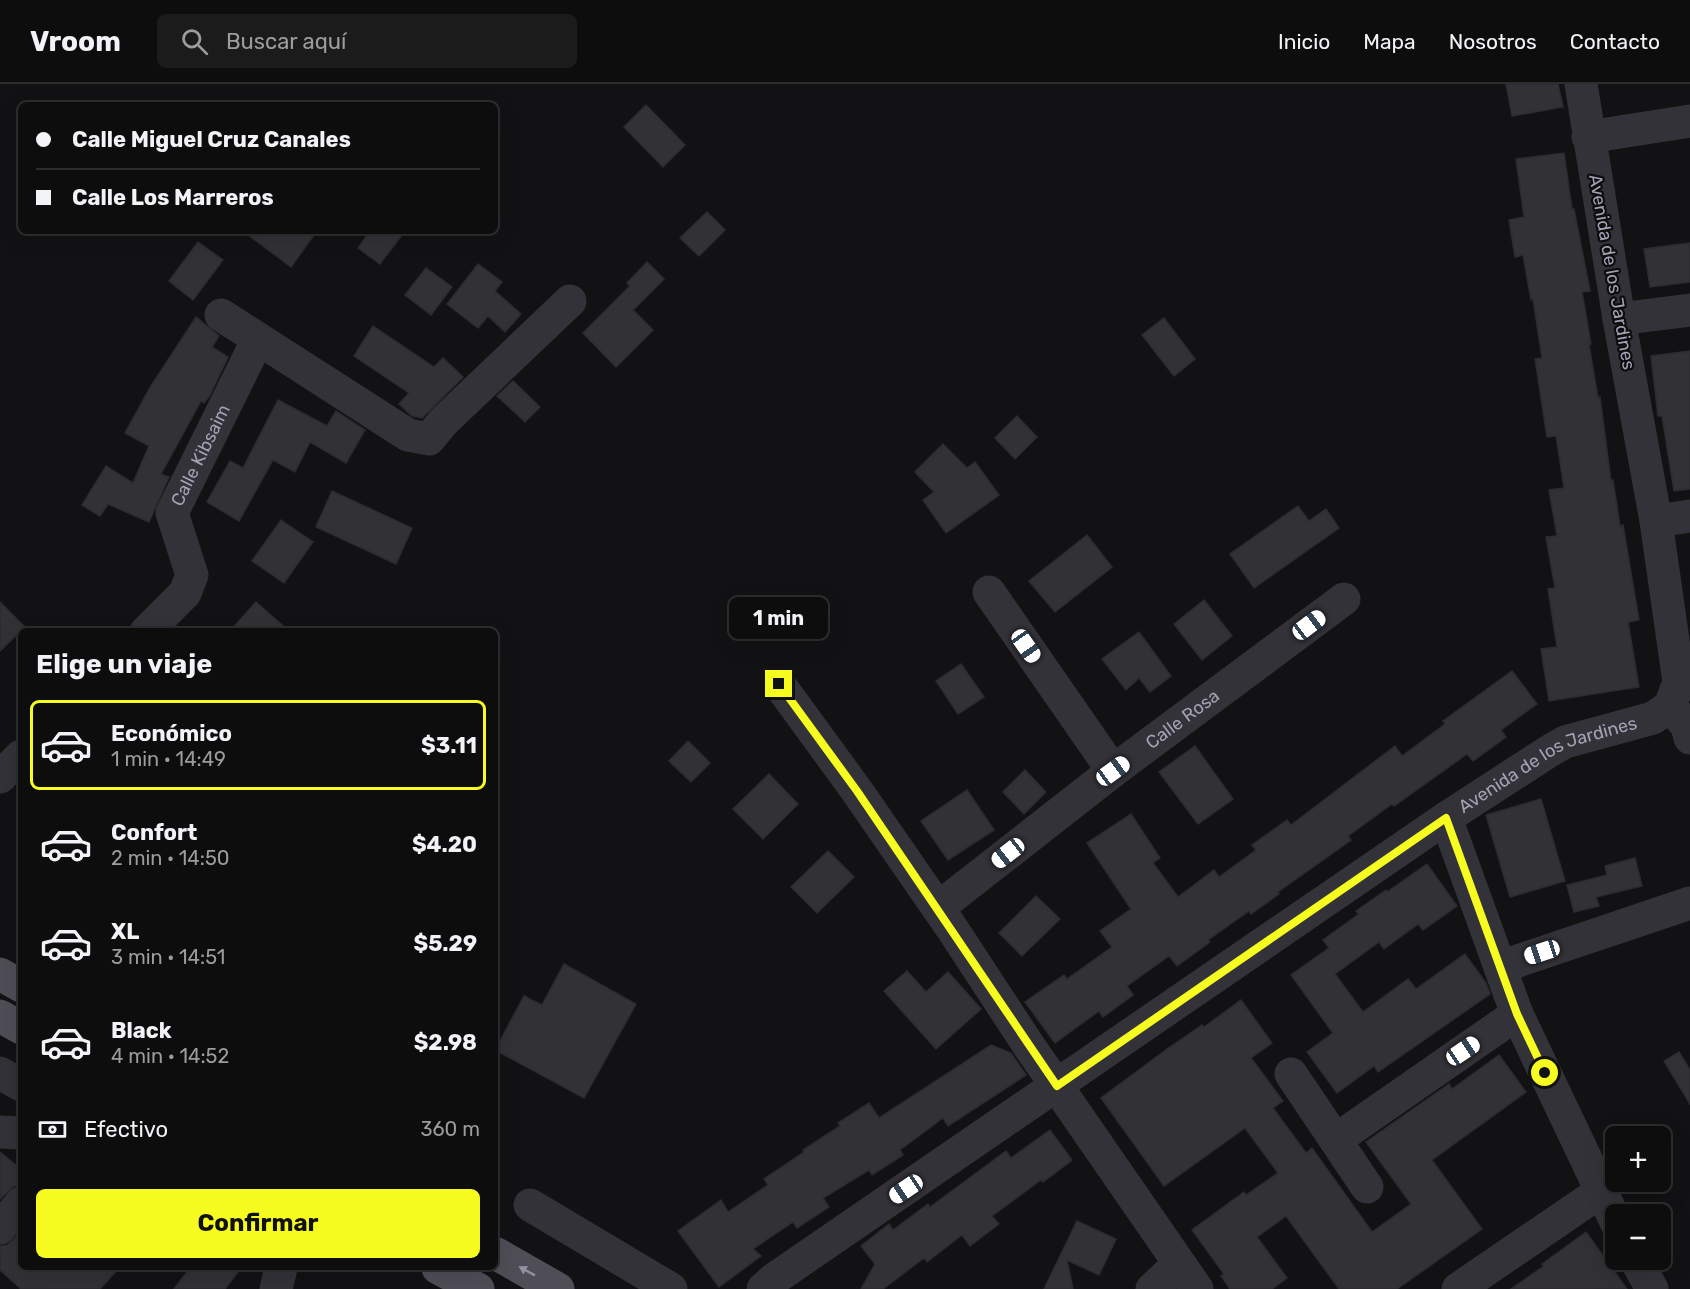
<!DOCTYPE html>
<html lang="es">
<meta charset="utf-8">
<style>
body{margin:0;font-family:Rubik,sans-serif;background:#1c1b1c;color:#f1f3f6;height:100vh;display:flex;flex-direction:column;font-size:22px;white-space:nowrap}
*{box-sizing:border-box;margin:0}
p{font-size:20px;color:#9b9c9e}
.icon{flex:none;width:33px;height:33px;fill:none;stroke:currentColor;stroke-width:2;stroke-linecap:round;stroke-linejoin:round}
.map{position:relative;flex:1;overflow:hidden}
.sheet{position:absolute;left:18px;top:544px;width:480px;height:642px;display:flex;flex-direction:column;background:#0e0d0e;border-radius:9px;box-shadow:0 6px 24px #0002,0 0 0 2px #2e2d2e}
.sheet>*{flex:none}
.top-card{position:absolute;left:18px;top:18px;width:480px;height:132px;border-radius:9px;box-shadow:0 6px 24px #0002,0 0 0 2px #2e2d2e;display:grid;align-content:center;height:132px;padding:0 18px;background:#0e0d0e}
.controls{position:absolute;left:1605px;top:1042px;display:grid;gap:12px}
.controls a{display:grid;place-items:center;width:66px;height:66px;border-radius:9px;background:#0e0d0e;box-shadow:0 6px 24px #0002,0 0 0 2px #2e2d2e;font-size:30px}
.end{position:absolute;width:27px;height:27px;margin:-14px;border:8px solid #f6fc20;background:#111;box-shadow:0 0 0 3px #111}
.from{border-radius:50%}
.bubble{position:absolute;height:42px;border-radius:9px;background:#0e0d0e;box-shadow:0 6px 24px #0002,0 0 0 2px #2e2d2e;font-size:20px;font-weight:700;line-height:42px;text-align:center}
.car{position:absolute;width:18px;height:36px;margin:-18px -9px;border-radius:8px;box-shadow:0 0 4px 2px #0007;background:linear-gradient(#fff 24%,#345 0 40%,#fff 0 76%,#345 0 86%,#fff 0)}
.top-card b{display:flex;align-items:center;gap:21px;height:57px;font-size:22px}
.top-card b+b{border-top:2px solid #2e2d2e}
.top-card i{width:15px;height:15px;background:#f1f3f6}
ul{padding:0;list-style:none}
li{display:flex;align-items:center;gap:18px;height:90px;margin:0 12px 9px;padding:0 6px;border:3px solid transparent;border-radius:9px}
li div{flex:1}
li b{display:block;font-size:22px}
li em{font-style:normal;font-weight:700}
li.on{border-color:#f6fc20}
li>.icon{width:54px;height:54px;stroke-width:1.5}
h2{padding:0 18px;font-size:27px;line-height:72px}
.pay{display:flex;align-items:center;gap:15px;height:66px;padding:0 18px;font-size:22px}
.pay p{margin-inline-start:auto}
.action{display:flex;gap:12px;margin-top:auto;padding:12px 18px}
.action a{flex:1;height:69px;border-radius:9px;background:#f6fc20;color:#111;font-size:24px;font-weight:700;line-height:69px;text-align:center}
header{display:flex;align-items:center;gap:36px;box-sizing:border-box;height:84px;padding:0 30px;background:#0e0d0e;border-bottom:2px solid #2e2d2e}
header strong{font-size:28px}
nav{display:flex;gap:33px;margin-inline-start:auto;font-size:21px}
.search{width:420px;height:54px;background:#1c1b1c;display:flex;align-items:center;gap:15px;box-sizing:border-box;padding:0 21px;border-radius:9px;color:#9b9c9e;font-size:22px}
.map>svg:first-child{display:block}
</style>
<header>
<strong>Vroom</strong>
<div class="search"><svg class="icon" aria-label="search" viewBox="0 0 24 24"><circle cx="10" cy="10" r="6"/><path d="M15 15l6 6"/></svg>Buscar aquí</div>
<nav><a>Inicio</a><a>Mapa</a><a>Nosotros</a><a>Contacto</a></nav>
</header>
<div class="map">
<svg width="1690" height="1205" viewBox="0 0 1690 1205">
<rect width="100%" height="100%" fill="#121113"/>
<g fill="#323135" stroke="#2d2b2f" stroke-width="1.5">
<path d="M1506,0H1558L1563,23L1512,32Z"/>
<path d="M646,21L685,61L663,83L624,43Z"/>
<path d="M1564,69L1572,125H1574L1590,207L1582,208L1591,260H1589L1598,314L1600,313L1611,397L1613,396L1620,442L1623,441L1639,536L1628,538L1639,603L1549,617L1541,565L1557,563L1548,505L1555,504L1546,453L1557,452L1549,406L1564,404L1556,352L1547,353L1535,275L1542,274L1533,215L1531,216L1523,171L1515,173L1509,136L1524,133L1516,75Z"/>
<path d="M707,128L725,146L699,172L680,154Z"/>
<path d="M243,147H317L291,183Z"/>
<path d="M370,147H405L380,180L358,164Z"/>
<path d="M198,158L223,176L193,216L169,197Z"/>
<path d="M1690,159V198L1650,203L1644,165Z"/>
<path d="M647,178L664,195L633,226L653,246L616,283L583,249L630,202L627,199Z"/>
<path d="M478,180L502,198L495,207L521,230L505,248L488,232L478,244L447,220Z"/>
<path d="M426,184L452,203L431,231L405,211Z"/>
<path d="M196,233L219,252L212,263L228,273L210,311L204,319L201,317L161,390L169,393L149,438L108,420L100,432L82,421L106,382L133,399L149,362L125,349L151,302Z"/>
<path d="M1164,234L1195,275L1174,292L1142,251Z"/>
<path d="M373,242L434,283L443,274L463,293L422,334L412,332L399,320L409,309L354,272Z"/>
<path d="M1690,267V405L1674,407L1662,332H1658L1651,272Z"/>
<path d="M513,297L540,323L525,338L497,312Z"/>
<path d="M278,316L327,342L336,327L365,346L346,379L310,358L295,388L273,376L239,437L207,418L230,377L243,384Z"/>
<path d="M1017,332L1037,353L1015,375L995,354Z"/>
<path d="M943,360L967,384L975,378L999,411L946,449L923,416L934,408L915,388Z"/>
<path d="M332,407L412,444L396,480L316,443Z"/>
<path d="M1298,422L1309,437L1326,425L1339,444L1254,504L1230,470Z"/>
<path d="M281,436L313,458L284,499L252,477Z"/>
<path d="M1087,451L1112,483L1055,528L1029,497Z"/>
<path d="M1204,516L1232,552L1202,576L1174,540Z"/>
<path d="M0,518L25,543L0,567Z"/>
<path d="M256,518L290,548H229Z"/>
<path d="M1139,548L1171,592L1150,608L1139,594L1126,606L1102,575Z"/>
<path d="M961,580L984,613L958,630L936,597Z"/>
<path d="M1512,587L1537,620L1501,646L1506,653L1473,677L1467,670L1394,722L1392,720L1348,752L1351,756L1278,808L1279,810L1251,830L1249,827L1208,856L1210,858L1177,882L1169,872L1127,902L1133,911L1103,933L1099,927L1055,959L1025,918L1064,891L1067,895L1112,863L1100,847L1131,825L1087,759L1131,730L1160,774L1153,779L1178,813L1214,786L1219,793L1256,766L1252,761L1287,736L1291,741L1395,662L1402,672L1445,640L1443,637Z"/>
<path d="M688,657L710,679L691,698L669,677Z"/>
<path d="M1195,662L1233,715L1198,740L1159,688Z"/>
<path d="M1025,686L1046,708L1024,730L1003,708Z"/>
<path d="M769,690L798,720L763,755L733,725Z"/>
<path d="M967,706L994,746L948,776L921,737Z"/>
<path d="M1541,715L1565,797L1510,813L1486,731Z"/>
<path d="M828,767L854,793L817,829L791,803Z"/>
<path d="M1635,774L1642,802L1596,813L1599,822L1574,828L1567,801L1607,791L1605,782Z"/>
<path d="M1427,780L1457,822L1423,846L1418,840L1384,865L1379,858L1335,890L1363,928L1408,895L1416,905L1465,870L1486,899L1490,910L1378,988L1374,982L1337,1009L1307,968L1333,949L1291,891L1329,864L1323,856L1359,830L1356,827L1386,806L1387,808Z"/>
<path d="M1036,812L1060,835L1022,872L999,849Z"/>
<path d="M564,880L636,920L584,1014L495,966L524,912L542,921Z"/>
<path d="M907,887L926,908L948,888L981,925L936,965L884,907Z"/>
<path d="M1241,916L1272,959L1251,974L1283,1017L1273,1024L1306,1069L1312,1064L1372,1148L1411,1120L1366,1058L1449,1000L1452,1005L1499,971L1526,1008L1432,1076L1482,1145L1397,1205H1339L1286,1132L1257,1153L1287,1194L1272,1205H1230L1221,1192L1224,1190L1192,1146L1244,1108L1246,1111L1278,1089L1245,1044L1164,1102L1101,1014L1167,965L1202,941L1204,943Z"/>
<path d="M991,961L1011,969L1026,991L948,1042L943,1034L900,1066L903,1071L872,1091L869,1086L823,1114L829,1123L797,1144L793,1138L753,1165L761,1172L719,1203L678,1147L721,1116L728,1128L768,1101L764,1095L804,1068L803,1066L840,1042L838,1039L869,1019L879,1034Z"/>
<path d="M1679,968L1690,986V1020L1664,977Z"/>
<path d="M1050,1046L1072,1076L1043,1098L1041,1096L992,1132L999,1140L970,1162L962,1151L927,1178L924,1174L883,1205H861L875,1180L861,1162L889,1140L893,1146L928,1120L930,1123L1006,1067L1011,1074Z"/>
<path d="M0,1068L21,1085V1101L14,1102L0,1115Z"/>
<path d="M1077,1137L1116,1155L1099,1191L1067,1176L1073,1205H1044Z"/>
<path d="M21,1148V1184H119L100,1205H21L0,1186V1162L7,1161Z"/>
<path d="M1586,1148L1627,1205H1511L1544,1182L1542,1180Z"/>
<path d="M190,1184H241L225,1205H174Z"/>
</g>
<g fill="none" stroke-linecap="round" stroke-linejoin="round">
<g stroke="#333238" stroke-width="33">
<path d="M1588,53L1690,37"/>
<path d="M221,231L408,351L429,355L443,338L570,217"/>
<path d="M1619,235L1690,226"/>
<path d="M1656,437L1690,432"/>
<path d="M989,508L1113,687"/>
<path id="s1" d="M146,548L185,509L192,491L172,429L258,255"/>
<path d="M779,600L857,707L951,843L1029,962L1197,1205"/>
<path d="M1670,622L1687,642L1690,654"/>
<path d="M0,693L21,672"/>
<path d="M1446,734L1517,930L1616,1138"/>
<path id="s2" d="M938,824L1113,687L1344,515"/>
<path d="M1500,883L1690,819"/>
<path d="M0,989L21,1001"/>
<path d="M1291,990L1367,1103"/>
<path d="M0,1048L20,1049"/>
<path d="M1337,1055L1517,930"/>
<path d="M530,1121L671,1205"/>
<path d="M0,1144L21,1119"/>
<path d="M1636,1176L1652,1205"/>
<path d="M276,1205L281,1184"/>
<path id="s3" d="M763,1205L774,1195L1446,734L1551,666L1565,658L1653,634L1670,622L1679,598L1656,437L1619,235L1581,0"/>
<path d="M1152,1205L1178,1181"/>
<path d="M1458,1205L1600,1108"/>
</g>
<g stroke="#4f4e57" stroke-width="33">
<path d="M0,890L21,902"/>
<path d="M0,932L21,944"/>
<path d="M495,1169L558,1205"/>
<path d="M438,1184L478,1205"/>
</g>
</g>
<defs><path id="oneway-solid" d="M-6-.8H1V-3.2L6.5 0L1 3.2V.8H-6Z" transform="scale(1.5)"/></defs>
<use fill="#9291a2" href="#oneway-solid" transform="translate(527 1187) rotate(-151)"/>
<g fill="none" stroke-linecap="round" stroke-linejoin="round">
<path stroke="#f6fc20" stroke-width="8" d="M779,600L857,707L1057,1002L1446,734L1517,930L1545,989"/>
</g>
<g text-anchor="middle" stroke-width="4.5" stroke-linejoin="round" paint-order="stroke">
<g font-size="18" fill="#a3a2b5" stroke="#0d0c0e">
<text transform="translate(1612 188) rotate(80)" y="6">Avenida de los Jardines</text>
<text dy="6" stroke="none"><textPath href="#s1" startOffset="204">Calle Kibsaim</textPath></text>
<text dy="6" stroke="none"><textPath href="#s2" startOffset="309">Calle Rosa</textPath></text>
<text dy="6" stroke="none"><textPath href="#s3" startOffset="946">Avenida de los Jardines</textPath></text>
</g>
</g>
</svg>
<div class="controls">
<a>+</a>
<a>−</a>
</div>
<i class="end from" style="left:1545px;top:989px"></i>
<i class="end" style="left:779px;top:600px"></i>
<div class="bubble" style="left:729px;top:513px;width:99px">1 min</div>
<i class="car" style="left:1309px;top:541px;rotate:53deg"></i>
<i class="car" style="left:1026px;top:562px;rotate:145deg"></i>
<i class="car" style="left:1113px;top:687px;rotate:54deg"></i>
<i class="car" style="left:1008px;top:769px;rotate:232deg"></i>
<i class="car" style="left:1542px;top:868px;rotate:252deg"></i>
<i class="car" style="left:1463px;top:967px;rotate:56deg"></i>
<i class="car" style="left:906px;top:1105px;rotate:236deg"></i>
<div class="top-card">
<b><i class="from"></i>Calle Miguel Cruz Canales</b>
<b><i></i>Calle Los Marreros</b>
</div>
<section class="sheet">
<h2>Elige un viaje</h2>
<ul>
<li class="on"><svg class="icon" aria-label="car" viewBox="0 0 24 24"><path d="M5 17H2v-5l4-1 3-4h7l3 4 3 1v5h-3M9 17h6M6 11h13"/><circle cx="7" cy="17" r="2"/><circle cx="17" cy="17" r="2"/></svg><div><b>Económico</b><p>1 min · 14:49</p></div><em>$3.11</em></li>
<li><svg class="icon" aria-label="car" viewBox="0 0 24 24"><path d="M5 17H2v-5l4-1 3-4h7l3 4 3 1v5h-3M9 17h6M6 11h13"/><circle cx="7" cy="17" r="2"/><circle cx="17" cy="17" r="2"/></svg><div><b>Confort</b><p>2 min · 14:50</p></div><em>$4.20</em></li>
<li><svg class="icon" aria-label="car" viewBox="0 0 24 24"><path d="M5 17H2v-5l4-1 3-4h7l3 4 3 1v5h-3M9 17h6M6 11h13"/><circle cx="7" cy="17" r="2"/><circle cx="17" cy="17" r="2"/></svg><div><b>XL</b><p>3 min · 14:51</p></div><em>$5.29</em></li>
<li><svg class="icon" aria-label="car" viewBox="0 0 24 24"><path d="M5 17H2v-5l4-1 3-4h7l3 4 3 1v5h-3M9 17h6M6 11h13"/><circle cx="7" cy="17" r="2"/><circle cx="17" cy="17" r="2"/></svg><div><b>Black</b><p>4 min · 14:52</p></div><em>$2.98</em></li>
</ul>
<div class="pay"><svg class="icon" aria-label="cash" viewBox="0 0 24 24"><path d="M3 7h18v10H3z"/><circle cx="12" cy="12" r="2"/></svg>Efectivo<p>360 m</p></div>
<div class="action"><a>Confirmar</a></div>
</section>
</div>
